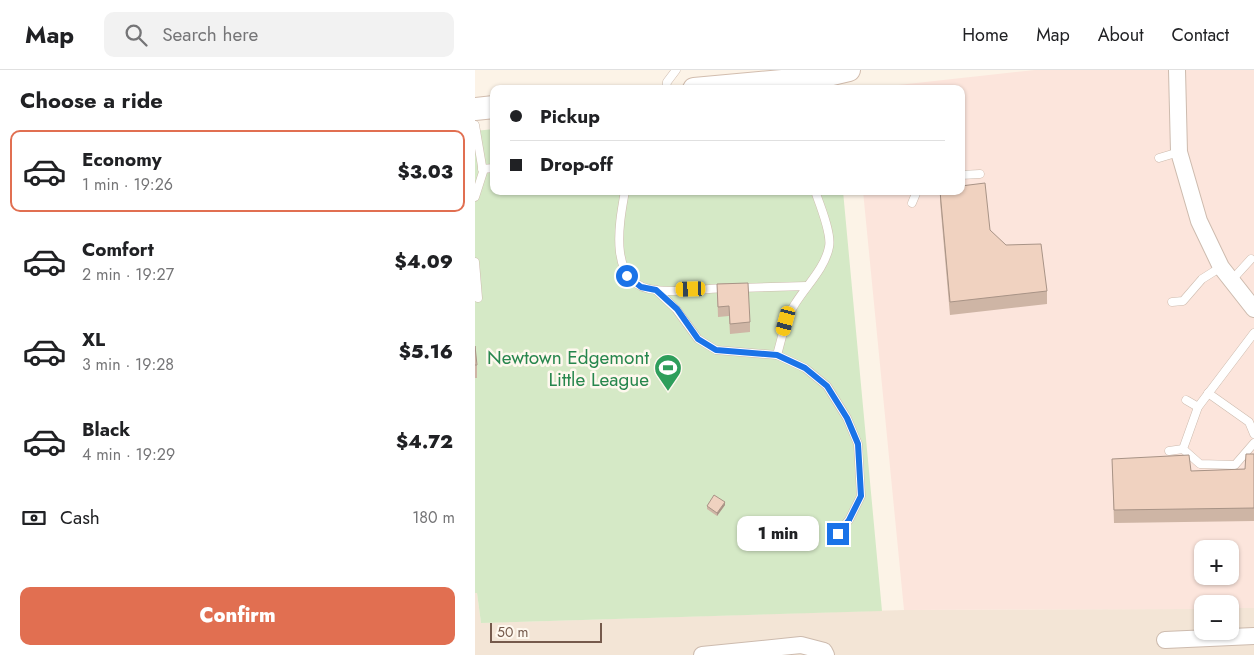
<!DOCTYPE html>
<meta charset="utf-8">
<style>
body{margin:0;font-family:Jost,sans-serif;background:#f2f2f2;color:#202124;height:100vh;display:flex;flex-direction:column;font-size:19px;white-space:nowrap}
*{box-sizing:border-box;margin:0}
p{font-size:16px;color:#757577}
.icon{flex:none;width:28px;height:28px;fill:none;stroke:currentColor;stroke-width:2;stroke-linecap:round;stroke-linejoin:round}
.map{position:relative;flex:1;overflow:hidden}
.drawer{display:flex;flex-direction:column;background:#fff;width:475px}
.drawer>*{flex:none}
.hud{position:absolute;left:15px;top:15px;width:475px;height:110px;border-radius:10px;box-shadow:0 1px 4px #0004;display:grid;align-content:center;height:110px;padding:0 20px;background:#fff}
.controls{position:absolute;left:719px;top:470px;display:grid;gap:10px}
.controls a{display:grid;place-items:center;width:45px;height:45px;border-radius:10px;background:#fff;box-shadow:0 1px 4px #0004;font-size:25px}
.scale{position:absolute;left:15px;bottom:12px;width:112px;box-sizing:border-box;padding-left:5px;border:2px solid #755a4c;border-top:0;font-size:14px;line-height:18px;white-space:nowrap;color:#755a4c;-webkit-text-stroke:4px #fef8ee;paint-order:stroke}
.end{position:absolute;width:22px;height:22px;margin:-11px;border:6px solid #1a73e8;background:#fff;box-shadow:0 0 0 2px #fff}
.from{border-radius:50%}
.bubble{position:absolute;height:35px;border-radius:10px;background:#fff;box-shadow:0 1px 4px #0004;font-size:16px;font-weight:800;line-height:35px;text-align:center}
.car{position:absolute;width:15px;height:30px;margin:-15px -8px;border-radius:6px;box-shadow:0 0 4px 1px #0007;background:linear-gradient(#f5c518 24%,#345 0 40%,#f5c518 0 76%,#345 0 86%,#f5c518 0)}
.hud b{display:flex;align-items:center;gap:18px;height:48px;font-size:19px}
.hud b+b{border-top:1px solid #e0e0e0}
.hud i{width:12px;height:12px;background:#202124}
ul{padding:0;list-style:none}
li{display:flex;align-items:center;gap:15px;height:82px;margin:0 10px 8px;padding:0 10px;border:2px solid transparent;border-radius:10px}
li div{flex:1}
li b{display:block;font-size:19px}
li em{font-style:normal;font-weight:800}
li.active{border-color:#e16f51}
li>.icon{width:45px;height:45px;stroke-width:1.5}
h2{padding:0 20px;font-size:22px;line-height:60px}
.pay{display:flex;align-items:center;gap:12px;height:55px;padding:0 20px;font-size:19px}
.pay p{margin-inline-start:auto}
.cta{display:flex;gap:10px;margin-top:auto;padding:10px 20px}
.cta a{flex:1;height:58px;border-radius:10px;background:#e16f51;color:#fff;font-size:20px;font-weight:800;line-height:58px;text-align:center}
header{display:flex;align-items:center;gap:30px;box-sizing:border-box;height:70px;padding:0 25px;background:#fff;border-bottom:1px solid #e0e0e0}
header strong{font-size:24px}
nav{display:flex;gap:28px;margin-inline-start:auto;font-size:18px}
.search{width:350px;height:45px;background:#f2f2f2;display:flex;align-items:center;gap:12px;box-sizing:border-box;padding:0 18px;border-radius:10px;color:#757577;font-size:19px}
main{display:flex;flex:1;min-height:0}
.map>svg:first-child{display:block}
</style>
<header>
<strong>Map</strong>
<div class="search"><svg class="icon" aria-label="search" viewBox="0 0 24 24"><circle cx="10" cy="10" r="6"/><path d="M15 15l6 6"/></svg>Search here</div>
<nav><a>Home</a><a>Map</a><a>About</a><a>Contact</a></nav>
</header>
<main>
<section class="drawer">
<h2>Choose a ride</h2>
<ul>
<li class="active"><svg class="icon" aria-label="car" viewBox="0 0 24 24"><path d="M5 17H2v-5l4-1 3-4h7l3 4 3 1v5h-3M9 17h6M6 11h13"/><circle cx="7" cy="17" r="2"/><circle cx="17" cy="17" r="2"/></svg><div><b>Economy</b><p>1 min · 19:26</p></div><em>$3.03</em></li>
<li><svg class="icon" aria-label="car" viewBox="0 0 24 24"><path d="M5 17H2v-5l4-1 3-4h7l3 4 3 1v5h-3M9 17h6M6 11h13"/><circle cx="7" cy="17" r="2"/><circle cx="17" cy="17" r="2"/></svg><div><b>Comfort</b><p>2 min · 19:27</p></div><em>$4.09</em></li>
<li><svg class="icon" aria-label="car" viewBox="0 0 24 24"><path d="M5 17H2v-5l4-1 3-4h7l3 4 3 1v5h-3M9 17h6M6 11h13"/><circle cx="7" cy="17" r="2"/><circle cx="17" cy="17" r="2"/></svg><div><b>XL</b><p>3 min · 19:28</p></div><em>$5.16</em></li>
<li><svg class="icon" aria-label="car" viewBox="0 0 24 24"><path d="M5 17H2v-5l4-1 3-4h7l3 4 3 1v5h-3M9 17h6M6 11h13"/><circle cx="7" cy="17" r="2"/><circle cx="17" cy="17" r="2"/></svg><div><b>Black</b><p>4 min · 19:29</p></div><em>$4.72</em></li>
</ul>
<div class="pay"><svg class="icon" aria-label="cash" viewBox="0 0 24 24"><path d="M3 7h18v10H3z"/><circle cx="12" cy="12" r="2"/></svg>Cash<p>180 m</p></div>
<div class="cta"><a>Confirm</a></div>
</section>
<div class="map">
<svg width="779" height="585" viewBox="0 0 779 585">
<rect width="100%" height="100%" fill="#fcf3e7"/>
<path fill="#f3e5d6" d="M0,523H2L6,553L429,540L727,539L728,561H755V538H779V585H0Z"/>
<path fill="#fce5dc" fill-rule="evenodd" d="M560,0H779V538H755V534H728L727,539L429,540L388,121H486V19H387ZM728,479H755V506H728Z"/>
<path fill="#d5e9c6" d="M19,59V121H368L407,541L6,553L2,523H0V61Z"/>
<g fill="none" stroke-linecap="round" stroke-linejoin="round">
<defs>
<g id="lane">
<path d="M191,19L192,12L201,0"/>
<path d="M0,55L8,102L0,127"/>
<path d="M684,88L704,82"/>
<path d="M7,99L19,98"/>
<path d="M486,105L505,104"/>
<path d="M150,121C144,154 132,216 181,220C202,223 229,219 250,218"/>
<path d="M437,133L442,121"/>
<path d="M0,192L3,228"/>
<path d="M756,211L776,189"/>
<path d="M264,218L332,216"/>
<path d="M181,220L201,239L223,269L241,280L302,285L330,298L352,316L372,348L383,374L386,426L374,450L363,463"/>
<path d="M697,232L708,231L727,209L746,197"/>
<path d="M779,263L723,337L708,379L725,394L760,395L779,373"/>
<path d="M302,285C307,268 310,249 320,234C331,216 350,198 354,177C357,164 345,135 340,121"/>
<path d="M733,323L774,352L779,364"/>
<path d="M711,330L723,337"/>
<path d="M694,381L708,379"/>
</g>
<g id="street">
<path d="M702,0L704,82L724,151L746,197L779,239"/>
<path d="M690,570L779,566"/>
<path d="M227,585L326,575L349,581L351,585"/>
</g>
<g id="secondary">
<path d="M219,19L340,8L374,0"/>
<path d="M0,39L19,37"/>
</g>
</defs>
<use href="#lane" stroke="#cdbbae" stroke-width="9"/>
<use href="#street" stroke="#cdbbae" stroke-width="18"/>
<use href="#secondary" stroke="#d2bdae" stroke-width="24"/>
<use href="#lane" stroke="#fff" stroke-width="8"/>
<use href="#street" stroke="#fff" stroke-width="16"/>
<use href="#secondary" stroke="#fff" stroke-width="22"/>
</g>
<g fill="#ceb5a5">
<path d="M465,121L515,160L572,221V234L475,245L465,131Z"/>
<path d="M242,214L275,252V262L255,264L254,246L243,247Z"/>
<path d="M0,276L2,295V308H0Z"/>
<path d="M779,384V451L639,453L637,389L716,401L770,399Z"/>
<path d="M250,435L242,446L232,439V436Z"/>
</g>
<path fill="#a89386" d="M250,432V435L242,446V443Z"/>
<g fill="#f0d2c0" stroke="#a89386">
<path d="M510,113L515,160L531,175L566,174L572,221L475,232L465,121H486V116Z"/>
<path d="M273,213L275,252L255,254L254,236L243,237L242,214Z"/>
<path d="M0,276L2,295H0Z"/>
<path d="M771,384H779V438L639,440L637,389L714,385L716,401L770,399Z"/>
<path d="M239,425L250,432L242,443L232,436Z"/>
</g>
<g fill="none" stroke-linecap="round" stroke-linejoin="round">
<path stroke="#1a73e8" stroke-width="6" d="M152,206L166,217L181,220L202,239L223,269L241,280L302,285L330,298L352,316L372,348L383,374L386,426L374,450L363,464"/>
</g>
<defs>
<symbol id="stadium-pin" viewBox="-11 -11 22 30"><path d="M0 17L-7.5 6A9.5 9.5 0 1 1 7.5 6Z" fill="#2e9e5b" stroke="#fef8ee"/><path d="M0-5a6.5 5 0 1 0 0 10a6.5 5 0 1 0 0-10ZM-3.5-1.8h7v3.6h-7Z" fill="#fff"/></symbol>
</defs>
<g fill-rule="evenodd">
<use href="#stadium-pin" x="177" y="282" width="32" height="43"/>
</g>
<g text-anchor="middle" stroke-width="5" stroke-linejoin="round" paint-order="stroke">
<g font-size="19" fill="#27864d" stroke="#fef8ee" text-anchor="end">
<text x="174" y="294">Newtown Edgemont<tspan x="174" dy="22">Little League</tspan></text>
</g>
</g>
</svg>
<div class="controls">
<a>+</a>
<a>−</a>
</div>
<div class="scale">50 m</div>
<i class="end from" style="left:152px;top:206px"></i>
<i class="end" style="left:363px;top:464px"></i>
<div class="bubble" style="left:262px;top:446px;width:82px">1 min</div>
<i class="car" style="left:216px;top:219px;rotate:268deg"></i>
<i class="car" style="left:311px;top:251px;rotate:195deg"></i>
<div class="hud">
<b><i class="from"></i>Pickup</b>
<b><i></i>Drop-off</b>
</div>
</div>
</main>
